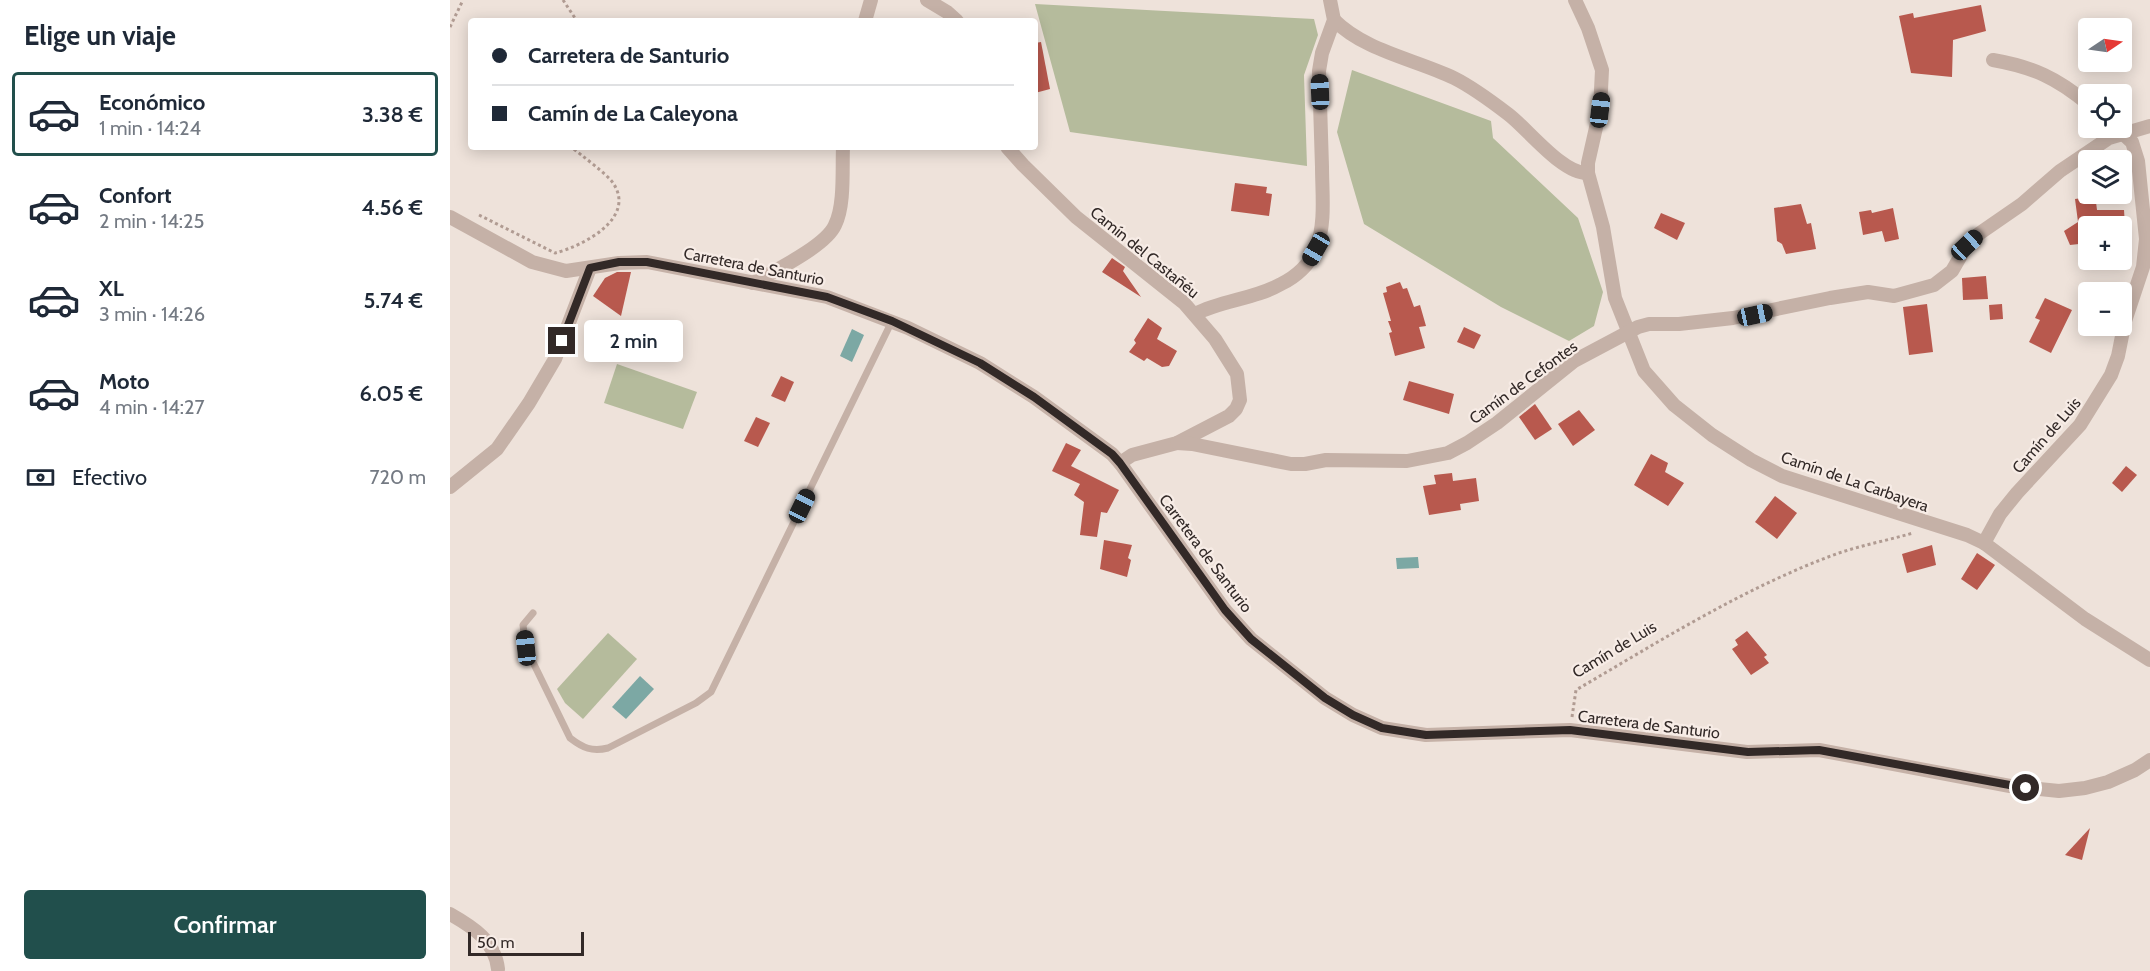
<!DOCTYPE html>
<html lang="es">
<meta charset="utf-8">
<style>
body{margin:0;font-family:Cabin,sans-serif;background:#f6f6f7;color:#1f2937;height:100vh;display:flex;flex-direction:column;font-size:22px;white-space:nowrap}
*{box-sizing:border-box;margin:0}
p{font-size:20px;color:#747a83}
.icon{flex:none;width:33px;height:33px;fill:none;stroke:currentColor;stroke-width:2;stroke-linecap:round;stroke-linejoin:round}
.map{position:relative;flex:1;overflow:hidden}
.details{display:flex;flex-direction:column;background:#fff;width:450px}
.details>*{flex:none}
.guide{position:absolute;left:18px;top:18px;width:570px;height:132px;border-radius:6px;box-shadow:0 3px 15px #0003;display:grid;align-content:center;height:132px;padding:0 24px;background:#fff}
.needle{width:39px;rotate:77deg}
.fabs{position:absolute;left:1628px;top:18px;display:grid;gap:12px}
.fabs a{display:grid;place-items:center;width:54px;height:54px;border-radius:6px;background:#fff;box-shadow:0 3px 15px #0003;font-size:30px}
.scale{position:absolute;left:18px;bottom:15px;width:116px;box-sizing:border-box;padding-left:6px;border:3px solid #322927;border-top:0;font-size:16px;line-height:21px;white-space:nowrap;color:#322927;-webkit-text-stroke:4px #f7ece6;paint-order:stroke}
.end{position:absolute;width:27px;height:27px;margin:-14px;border:8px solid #322927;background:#fff;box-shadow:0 0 0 3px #fff}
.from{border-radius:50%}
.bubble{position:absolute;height:42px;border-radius:6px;background:#fff;box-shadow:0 3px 15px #0003;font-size:20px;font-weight:600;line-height:42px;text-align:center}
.car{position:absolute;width:18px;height:36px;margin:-18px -9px;border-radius:8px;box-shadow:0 0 4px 2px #0007;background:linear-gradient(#222 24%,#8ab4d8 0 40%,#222 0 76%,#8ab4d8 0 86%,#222 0)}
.guide b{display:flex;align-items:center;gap:21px;height:57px;font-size:22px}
.guide b+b{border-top:2px solid #e0e1e3}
.guide i{width:15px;height:15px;background:#1f2937}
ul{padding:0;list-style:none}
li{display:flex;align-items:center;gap:18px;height:84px;margin:0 12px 9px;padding:0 12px;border:3px solid transparent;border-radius:6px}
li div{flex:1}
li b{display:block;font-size:22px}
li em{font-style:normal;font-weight:600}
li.selected{border-color:#214f4c}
li>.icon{width:54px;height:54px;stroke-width:1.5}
h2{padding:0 24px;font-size:27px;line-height:72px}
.pay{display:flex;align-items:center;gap:15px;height:66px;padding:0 24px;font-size:22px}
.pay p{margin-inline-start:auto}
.cta{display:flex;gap:12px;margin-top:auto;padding:12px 24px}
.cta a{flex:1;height:69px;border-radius:6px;background:#214f4c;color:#fff;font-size:24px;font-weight:600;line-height:69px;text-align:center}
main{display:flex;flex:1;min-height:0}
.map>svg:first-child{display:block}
</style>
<main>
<section class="details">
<h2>Elige un viaje</h2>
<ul>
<li class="selected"><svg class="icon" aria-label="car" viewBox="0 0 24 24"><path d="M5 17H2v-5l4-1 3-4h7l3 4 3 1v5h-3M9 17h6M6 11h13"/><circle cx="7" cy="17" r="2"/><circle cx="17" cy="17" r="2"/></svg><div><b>Económico</b><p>1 min · 14:24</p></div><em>3.38 €</em></li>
<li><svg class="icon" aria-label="car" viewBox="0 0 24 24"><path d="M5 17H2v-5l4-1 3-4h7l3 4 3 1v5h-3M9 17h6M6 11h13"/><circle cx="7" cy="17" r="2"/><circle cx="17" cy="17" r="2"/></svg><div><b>Confort</b><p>2 min · 14:25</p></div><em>4.56 €</em></li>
<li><svg class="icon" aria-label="car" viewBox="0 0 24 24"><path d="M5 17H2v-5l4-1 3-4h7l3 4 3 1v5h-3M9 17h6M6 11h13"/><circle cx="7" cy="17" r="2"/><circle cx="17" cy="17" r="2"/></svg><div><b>XL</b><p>3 min · 14:26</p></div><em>5.74 €</em></li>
<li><svg class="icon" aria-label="car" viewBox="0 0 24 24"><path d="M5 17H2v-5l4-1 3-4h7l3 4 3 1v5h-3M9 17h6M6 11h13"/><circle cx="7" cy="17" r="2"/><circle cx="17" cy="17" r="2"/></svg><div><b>Moto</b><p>4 min · 14:27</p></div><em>6.05 €</em></li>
</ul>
<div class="pay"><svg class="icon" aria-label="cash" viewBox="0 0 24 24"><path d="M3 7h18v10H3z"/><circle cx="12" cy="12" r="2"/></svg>Efectivo<p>720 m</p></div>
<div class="cta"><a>Confirmar</a></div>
</section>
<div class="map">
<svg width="1700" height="971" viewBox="0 0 1700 971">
<rect width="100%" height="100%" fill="#eee2da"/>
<g fill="#b5bb9c">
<path d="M585,4L864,19L868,35L854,75L857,166L620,132Z"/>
<path d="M902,70L1041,121L1043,138L1128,218L1153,292L1144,326L1119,341L1051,307L914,224L887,132Z"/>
<path d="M167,364L247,392L233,429L154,403Z"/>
<path d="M158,633L187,659L133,719L115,703L107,689Z"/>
</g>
<g fill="#7ca8a4">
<path d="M402,329L414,335L402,362L390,356Z"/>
<path d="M968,557L969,568L947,569L946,558Z"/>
<path d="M190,676L204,689L176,719L162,707Z"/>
</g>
<g fill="#b8594e">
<path d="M1531,5L1536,31L1503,40L1502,77L1461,73L1449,16L1463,13L1464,18Z"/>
<path d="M591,42L600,89L585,93V43Z"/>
<path d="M785,183L817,187L816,193L822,194L819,216L781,211Z"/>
<path d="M1639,197V202H1646L1647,210H1674L1675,226H1638V243L1620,245L1614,231L1628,222L1625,199Z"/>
<path d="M1351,204L1357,224L1361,223L1366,249L1336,254L1332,244L1327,241L1324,208Z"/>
<path d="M1443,208L1449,239L1435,242L1432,231L1413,235L1409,212L1421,210L1422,213Z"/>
<path d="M1211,213L1235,223L1227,240L1204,228Z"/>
<path d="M662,258L675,267L673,271L691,297L652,272Z"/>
<path d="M167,272H181L171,316L143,296L155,278Z"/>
<path d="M1536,276L1538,299L1513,300L1512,278Z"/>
<path d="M950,282L953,289L957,288L964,307L970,305L976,326L969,327L975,348L945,356L939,333L942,332L938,321H941L933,293L937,292L936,287Z"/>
<path d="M1595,298L1622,310L1601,353L1579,342L1590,320L1585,318Z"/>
<path d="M1477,304L1483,352L1459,355L1453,307Z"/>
<path d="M1552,304L1553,319L1540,320L1539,305Z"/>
<path d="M698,318L712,328L707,339L727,351L719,366L712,367L697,358L694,361L679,352L686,343L684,340Z"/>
<path d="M1014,327L1031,335L1024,349L1007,342Z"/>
<path d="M331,376L344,382L335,402L321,396Z"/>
<path d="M959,381L1004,394L999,414L953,400Z"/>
<path d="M1085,404L1102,429L1085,440L1069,417Z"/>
<path d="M1129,410L1145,430L1123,446L1108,424Z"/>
<path d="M306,417L320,423L308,447L294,441Z"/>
<path d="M616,443L631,450L621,466L669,490L657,513L651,512L647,537L630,535L634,502L624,495L630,484L602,471Z"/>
<path d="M1201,454L1218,463L1215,472L1234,483L1218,506L1184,485Z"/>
<path d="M1676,466L1687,475L1672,492L1662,483Z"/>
<path d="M1002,473L1003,481L1026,478L1029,501L1010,504L1011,510L979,515L973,486L986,484L984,475Z"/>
<path d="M1325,496L1347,513L1327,539L1305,522Z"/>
<path d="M654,540L682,545L678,558L681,560L677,577L650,569Z"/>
<path d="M1482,545L1486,565L1457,573L1452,554Z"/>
<path d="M1527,553L1545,565L1527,590L1511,579Z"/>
<path d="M1297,631L1317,655L1314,657L1319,663L1301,675L1282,649L1288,645L1285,640Z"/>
<path d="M1640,828L1632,860L1615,855Z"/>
</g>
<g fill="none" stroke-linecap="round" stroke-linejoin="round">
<g stroke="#b09b92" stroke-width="3" stroke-dasharray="3 3" stroke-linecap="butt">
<path d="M113,0L127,21"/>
<path d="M0,27L13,0"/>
<path d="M29,215L105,253C133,246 187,218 163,183C158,175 130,154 121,147"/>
<path d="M1122,717L1126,690C1210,641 1297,586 1389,553C1413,545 1439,540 1463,533"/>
</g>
<path stroke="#c5b1a7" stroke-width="7" d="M83,613L73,625L76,648L120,738C133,748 142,752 158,748L246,703L261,692L442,321"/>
<g stroke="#c5b1a7" stroke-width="14">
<path d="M477,0L497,12L507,21"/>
<path d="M1125,0L1138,28L1152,70L1150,110L1138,163V173L1153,227L1165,298L1194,371L1224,405L1262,435L1301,460L1332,476L1517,535L1534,543L1635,619L1700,660"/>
<path d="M884,20C915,51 964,59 1004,78C1022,87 1041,101 1058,114C1077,128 1113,175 1138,173"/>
<path d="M415,21L421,0"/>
<path d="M1543,60C1583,67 1607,78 1638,104"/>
<path d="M557,147L573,165L626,217L734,303L765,339L787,374L790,400L786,409L779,416L727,443L682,455L670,463"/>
<path d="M0,217L82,262L116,271L169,263L197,262L377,297L458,328L530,363L584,397L662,454L670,463L775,610L801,639L875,698L903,715L932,728L976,735L1120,730L1297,752L1369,750L1560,786L1609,791L1635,788L1658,782L1685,770L1700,760"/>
<path d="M303,283C324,271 376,246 385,225C395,205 392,169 393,147"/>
<path d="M745,314C772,300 805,299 831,284C846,277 860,264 866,249C876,224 872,193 872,167C871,135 870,103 869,71L872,53L884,20L880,0"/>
<path d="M727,443L742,444L841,464H855L876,460L957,461L998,453L1017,443L1047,423L1124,361L1188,327L1199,324H1229L1283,318L1380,298L1418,292L1444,296L1484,285L1502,271L1517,245L1530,233L1572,204L1610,171L1659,138L1700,126"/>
<path d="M0,487L47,449L79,403L105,359L140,268"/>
<path d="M1534,543L1550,514L1567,493L1630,425L1661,375L1668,356L1675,321L1693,267L1696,239L1688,161L1682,142L1668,129"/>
<path d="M0,914C23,927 45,941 48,969"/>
</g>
</g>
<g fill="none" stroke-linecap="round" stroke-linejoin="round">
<path stroke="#322927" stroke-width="8" d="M112,341L140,268L169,262H197L377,297L442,321L530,363L584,397L662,454L670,463L775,610L801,639L875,698L903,715L932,728L976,735L1120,730L1298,752L1369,750L1576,788"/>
</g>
<g text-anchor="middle" stroke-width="4.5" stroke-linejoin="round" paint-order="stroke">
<g font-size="16" fill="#322927" stroke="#f7ece6">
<text transform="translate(695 252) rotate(39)" y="6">Camín del Castañéu</text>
<text transform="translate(304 266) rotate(11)" y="6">Carretera de Santurio</text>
<text transform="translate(1073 382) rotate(-36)" y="6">Camín de Cefontes</text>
<text transform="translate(1596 435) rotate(-49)" y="6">Camín de Luis</text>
<text transform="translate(1405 481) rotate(19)" y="6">Camín de La Carbayera</text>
<text transform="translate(756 553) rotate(53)" y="6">Carretera de Santurio</text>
<text transform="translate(1164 649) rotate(-31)" y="6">Camín de Luis</text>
<text transform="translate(1199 724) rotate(7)" y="6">Carretera de Santurio</text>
</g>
</g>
</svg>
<div class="fabs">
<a><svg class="needle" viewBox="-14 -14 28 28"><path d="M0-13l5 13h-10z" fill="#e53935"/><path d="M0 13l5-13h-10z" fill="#747a83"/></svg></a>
<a><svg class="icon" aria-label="locate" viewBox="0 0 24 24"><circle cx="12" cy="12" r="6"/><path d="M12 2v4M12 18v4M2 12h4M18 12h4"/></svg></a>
<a><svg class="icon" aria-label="layers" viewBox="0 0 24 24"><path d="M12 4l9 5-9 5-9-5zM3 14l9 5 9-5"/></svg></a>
<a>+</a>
<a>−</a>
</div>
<div class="scale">50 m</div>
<i class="end from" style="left:1576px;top:788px"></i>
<i class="end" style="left:112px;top:341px"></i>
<div class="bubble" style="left:134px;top:320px;width:99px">2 min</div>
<i class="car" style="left:870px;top:92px;rotate:358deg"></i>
<i class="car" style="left:1150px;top:110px;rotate:7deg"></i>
<i class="car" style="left:1517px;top:245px;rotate:47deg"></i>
<i class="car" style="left:866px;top:249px;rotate:210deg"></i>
<i class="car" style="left:1305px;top:315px;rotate:78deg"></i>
<i class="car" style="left:352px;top:506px;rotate:26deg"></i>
<i class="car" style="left:76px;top:648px;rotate:354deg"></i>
<div class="guide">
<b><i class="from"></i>Carretera de Santurio</b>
<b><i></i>Camín de La Caleyona</b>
</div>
</div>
</main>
